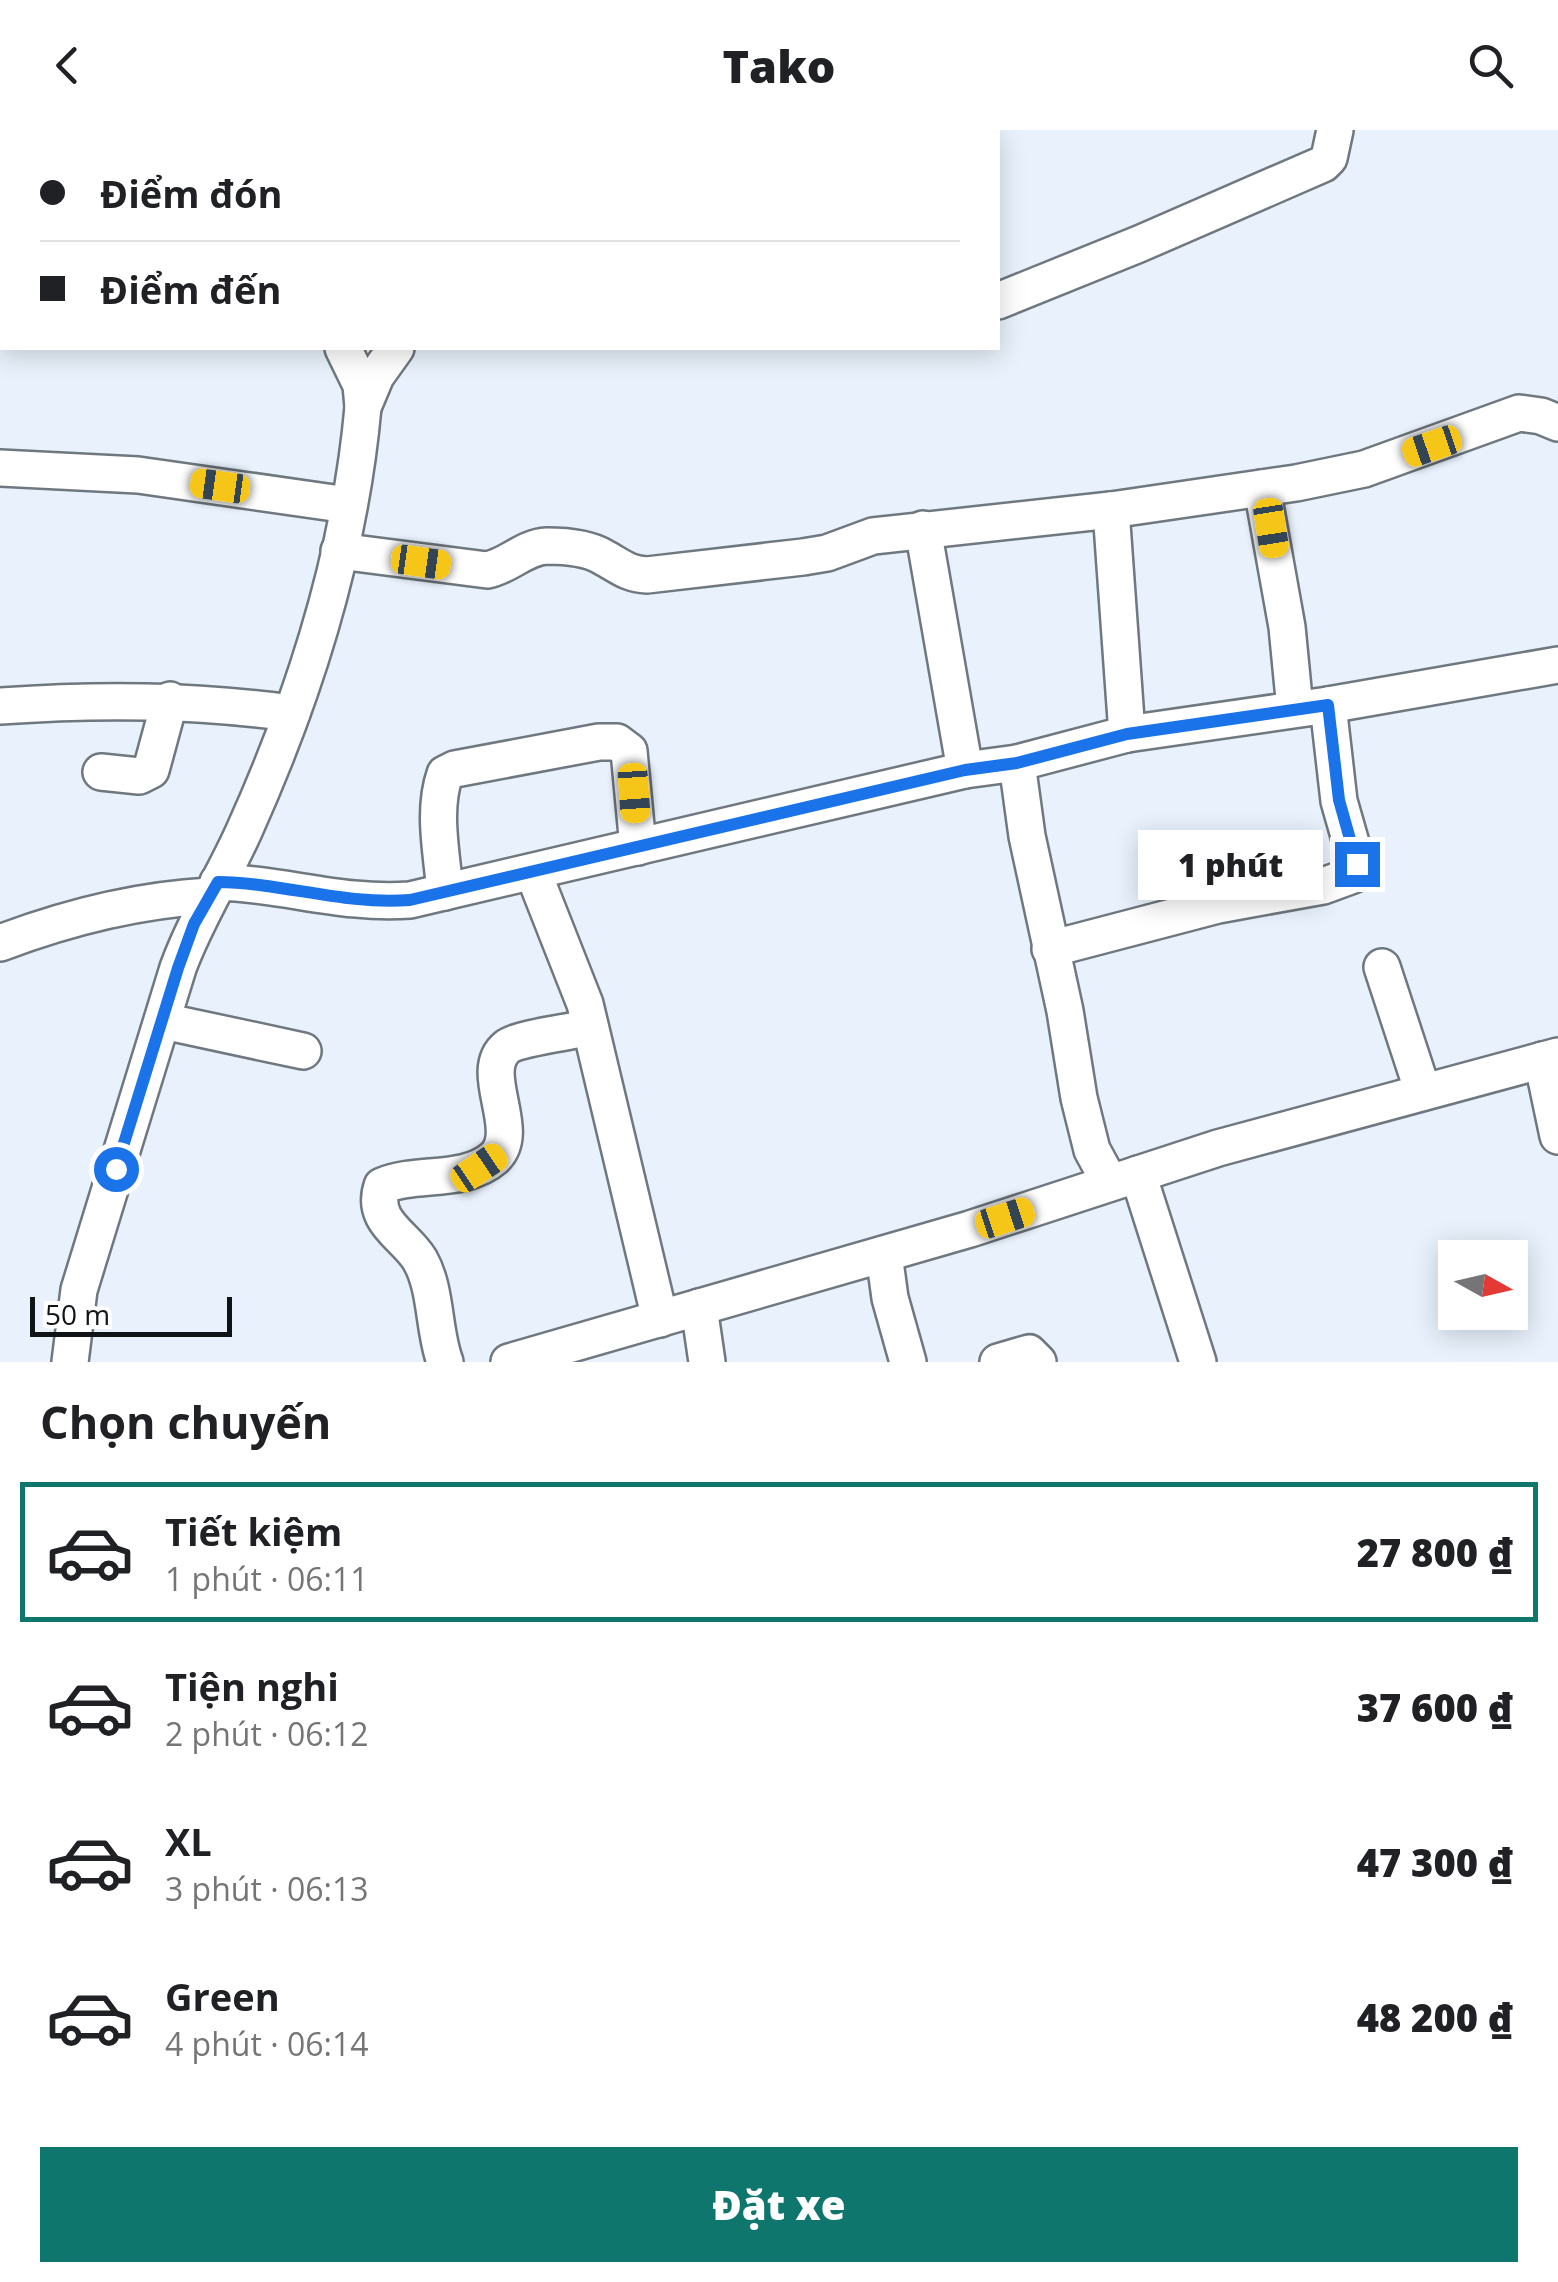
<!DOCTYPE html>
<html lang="vi">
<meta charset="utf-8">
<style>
body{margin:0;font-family:"Open Sans",sans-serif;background:#f6f6f6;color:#202124;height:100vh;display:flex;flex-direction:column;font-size:38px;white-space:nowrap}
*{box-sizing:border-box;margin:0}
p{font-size:32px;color:#757577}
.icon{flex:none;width:55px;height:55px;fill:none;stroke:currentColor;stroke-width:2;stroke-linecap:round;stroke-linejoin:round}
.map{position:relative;height:1232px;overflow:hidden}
.panel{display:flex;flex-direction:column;background:#fff;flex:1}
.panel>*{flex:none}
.guide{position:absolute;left:0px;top:0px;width:1000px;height:220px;box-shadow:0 5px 25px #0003;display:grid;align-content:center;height:220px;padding:0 40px;background:#fff}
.needle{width:65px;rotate:98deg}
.fabs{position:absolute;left:1438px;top:1110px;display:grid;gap:20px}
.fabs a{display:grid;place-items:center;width:90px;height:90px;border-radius:0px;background:#fff;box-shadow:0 5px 25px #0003;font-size:50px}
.scale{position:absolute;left:30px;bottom:25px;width:202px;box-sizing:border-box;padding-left:10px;border:5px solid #111417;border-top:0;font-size:28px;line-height:35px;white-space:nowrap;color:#111417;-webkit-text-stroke:8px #fff;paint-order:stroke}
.end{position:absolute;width:45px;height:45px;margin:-22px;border:12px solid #1a73e8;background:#fff;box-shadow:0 0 0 5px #fff}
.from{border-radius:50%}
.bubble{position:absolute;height:70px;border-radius:0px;background:#fff;box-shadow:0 5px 25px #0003;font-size:32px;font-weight:800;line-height:70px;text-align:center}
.car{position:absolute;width:30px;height:60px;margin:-30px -15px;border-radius:12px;box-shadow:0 0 8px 2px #0007;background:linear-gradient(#f5c518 24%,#345 0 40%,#f5c518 0 76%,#345 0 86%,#f5c518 0)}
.guide b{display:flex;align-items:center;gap:35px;height:95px;font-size:38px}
.guide b+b{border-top:2px solid #e0e0e0}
.guide i{width:25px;height:25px;background:#202124}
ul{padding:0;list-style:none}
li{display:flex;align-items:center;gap:30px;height:140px;margin:0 20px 15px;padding:0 20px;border:5px solid transparent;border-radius:0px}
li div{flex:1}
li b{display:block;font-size:38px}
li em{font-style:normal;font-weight:800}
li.current{border-color:#0f766e}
li>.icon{width:90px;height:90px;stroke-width:1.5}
h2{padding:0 40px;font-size:45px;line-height:120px}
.action{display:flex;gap:20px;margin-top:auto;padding:20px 40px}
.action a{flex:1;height:115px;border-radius:0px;background:#0f766e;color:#fff;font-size:40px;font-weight:800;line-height:115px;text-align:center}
header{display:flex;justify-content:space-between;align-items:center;height:130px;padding:0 40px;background:#fff;font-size:45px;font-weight:800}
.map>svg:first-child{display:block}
</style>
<header><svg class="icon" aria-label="back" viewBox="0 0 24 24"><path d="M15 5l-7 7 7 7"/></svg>Tako<svg class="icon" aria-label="search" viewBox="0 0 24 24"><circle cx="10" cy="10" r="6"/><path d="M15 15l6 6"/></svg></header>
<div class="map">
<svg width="1558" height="1232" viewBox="0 0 1558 1232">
<rect width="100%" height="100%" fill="#e9f2fc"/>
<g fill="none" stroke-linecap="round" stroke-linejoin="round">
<defs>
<g id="minor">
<path d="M243,2V0"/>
<path d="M397,2L399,0"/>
<path d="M604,2L608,0"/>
<path d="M0,10L2,14"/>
<path d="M998,171L1139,114L1323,34L1329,28L1335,0"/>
<path d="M363,277L376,246L396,218"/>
<path d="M0,338L138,345L348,375"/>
<path d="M1262,358L1287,497L1295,579"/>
<path d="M1111,380L1127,604"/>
<path d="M923,399L965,640"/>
<path d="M339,421L487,440C509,436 524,417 547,416C564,416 588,418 603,427C620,436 627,444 647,445L803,427L827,423L873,406L1111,380L1296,353L1364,339L1519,283L1541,286L1558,293"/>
<path d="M0,576C101,569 192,570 292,583"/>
<path d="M1017,633L1027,706L1065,881L1079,968L1092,1020L1110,1053"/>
<path d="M101,642L139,646L151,640L170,570"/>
<path d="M533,742L585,874L660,1189"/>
<path d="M218,752C285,754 342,775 410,770L965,640L1017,633L1127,604L1328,575L1558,535"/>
<path d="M445,762C442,724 432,681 445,644L455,639L599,612H617L629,621L638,717"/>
<path d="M0,813C69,787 136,770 209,766"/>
<path d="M1050,819L1218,775L1323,756L1353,745L1357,734L1339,671L1328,575"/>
<path d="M1382,837L1423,962"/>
<path d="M163,891L303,921"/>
<path d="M1542,930L1558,1006"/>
<path d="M1138,1044L1198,1232"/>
<path d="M884,1124L890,1168L908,1232"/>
<path d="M699,1177L707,1232"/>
<path d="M70,1232L79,1160L178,838C196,789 223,748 244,701C304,568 350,423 363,277L361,255L343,218"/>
<path d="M445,1232C433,1200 437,1160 420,1130C405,1105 370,1092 382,1056C416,1041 464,1054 494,1028C524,1001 476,942 507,917C518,908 572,902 590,897"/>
<path d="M509,1232L970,1099L1218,1018L1558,926"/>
<path d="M998,1232L1029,1223L1038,1232"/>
</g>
</defs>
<use href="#minor" stroke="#6f777f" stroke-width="40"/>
<use href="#minor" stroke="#fff" stroke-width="35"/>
</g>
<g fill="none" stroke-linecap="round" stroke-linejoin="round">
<path stroke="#1a73e8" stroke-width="12" d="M116,1039L178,838L194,794L218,752C285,753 342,775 410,770L965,640L1017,633L1127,604L1328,575L1339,670L1357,734"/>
</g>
</svg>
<div class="fabs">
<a><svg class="needle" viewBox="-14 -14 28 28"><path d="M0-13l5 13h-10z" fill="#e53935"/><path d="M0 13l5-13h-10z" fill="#757577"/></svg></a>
</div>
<div class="scale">50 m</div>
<i class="end from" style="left:116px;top:1039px"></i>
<i class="end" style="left:1357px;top:734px"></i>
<div class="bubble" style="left:1138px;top:700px;width:185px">1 phút</div>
<i class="car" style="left:1432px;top:316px;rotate:251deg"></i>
<i class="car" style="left:220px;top:356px;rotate:278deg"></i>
<i class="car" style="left:1271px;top:398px;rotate:171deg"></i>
<i class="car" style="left:421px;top:432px;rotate:98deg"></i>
<i class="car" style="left:634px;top:663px;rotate:176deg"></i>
<i class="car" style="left:479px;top:1038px;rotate:56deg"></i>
<i class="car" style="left:1005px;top:1088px;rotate:72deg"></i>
<div class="guide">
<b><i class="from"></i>Điểm đón</b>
<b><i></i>Điểm đến</b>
</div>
</div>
<section class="panel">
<h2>Chọn chuyến</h2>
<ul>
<li class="current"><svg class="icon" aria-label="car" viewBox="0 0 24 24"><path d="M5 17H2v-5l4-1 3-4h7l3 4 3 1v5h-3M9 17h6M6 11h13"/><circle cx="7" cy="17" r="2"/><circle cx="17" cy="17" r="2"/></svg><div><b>Tiết kiệm</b><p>1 phút · 06:11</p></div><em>27 800 ₫</em></li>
<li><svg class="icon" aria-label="car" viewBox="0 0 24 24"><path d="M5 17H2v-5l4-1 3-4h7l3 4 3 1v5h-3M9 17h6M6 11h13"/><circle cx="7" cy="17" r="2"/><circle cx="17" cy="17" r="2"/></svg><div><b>Tiện nghi</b><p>2 phút · 06:12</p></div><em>37 600 ₫</em></li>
<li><svg class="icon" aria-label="car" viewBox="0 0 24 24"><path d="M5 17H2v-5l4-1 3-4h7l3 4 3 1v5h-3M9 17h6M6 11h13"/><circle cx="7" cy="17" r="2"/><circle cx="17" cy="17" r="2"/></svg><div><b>XL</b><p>3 phút · 06:13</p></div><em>47 300 ₫</em></li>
<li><svg class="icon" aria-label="car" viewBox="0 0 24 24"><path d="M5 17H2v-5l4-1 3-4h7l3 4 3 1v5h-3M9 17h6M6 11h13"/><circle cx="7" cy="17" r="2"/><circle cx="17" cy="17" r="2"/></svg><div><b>Green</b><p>4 phút · 06:14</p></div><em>48 200 ₫</em></li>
</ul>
<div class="action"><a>Đặt xe</a></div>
</section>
